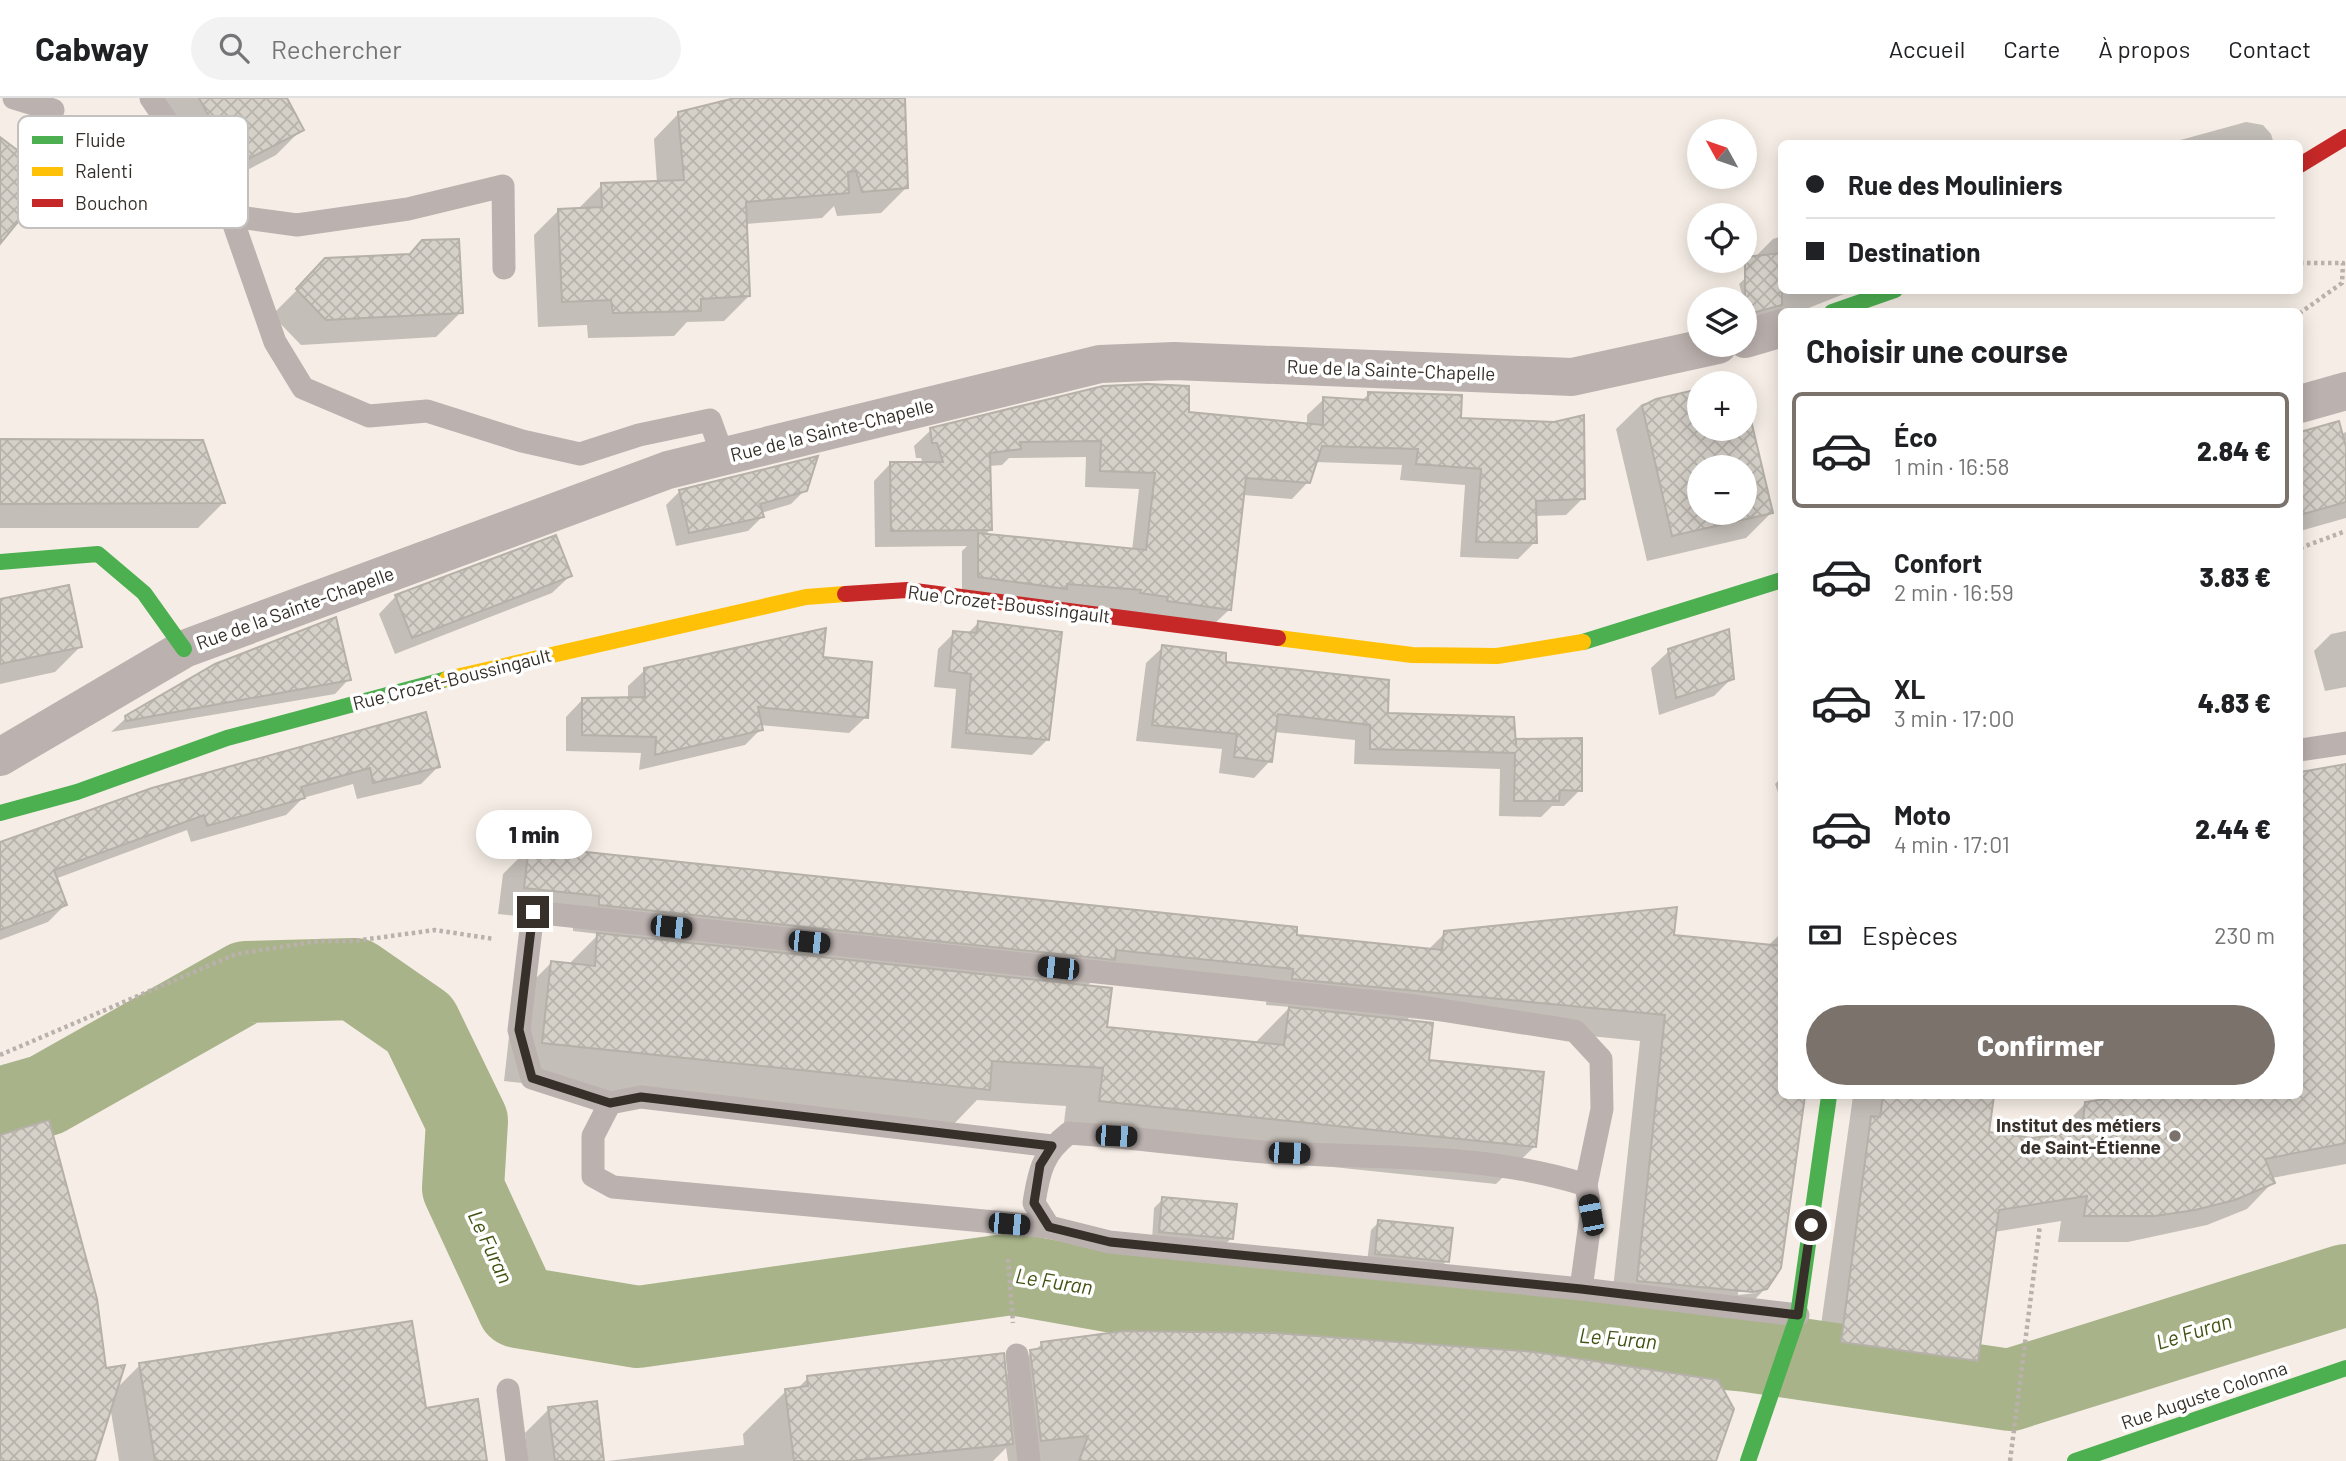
<!DOCTYPE html>
<html lang="fr">
<meta charset="utf-8">
<style>
body{margin:0;font-family:Barlow,sans-serif;background:#f2f2f2;color:#202124;height:100vh;display:flex;flex-direction:column;font-size:26px;white-space:nowrap}
*{box-sizing:border-box;margin:0}
p{font-size:23px;color:#757577}
.icon{flex:none;width:38px;height:38px;fill:none;stroke:currentColor;stroke-width:2;stroke-linecap:round;stroke-linejoin:round}
.map{position:relative;flex:1;overflow:hidden}
.drawer{position:absolute;left:1778px;top:210px;width:525px;height:791px;display:flex;flex-direction:column;background:#fff;border-radius:10px;box-shadow:0 4px 18px #0003}
.drawer>*{flex:none}
.banner{position:absolute;left:1778px;top:42px;width:525px;height:154px;border-radius:10px;box-shadow:0 4px 18px #0003;display:grid;align-content:center;height:154px;padding:0 28px;background:#fff}
.needle{width:46px;rotate:310deg}
.fabs{position:absolute;left:1687px;top:21px;display:grid;gap:14px}
.fabs a{display:grid;place-items:center;width:70px;height:70px;border-radius:50%;background:#fff;box-shadow:0 4px 18px #0003;font-size:35px}
.end{position:absolute;width:32px;height:32px;margin:-16px;border:9px solid #372f29;background:#fff;box-shadow:0 0 0 4px #fff}
.from{border-radius:50%}
.bubble{position:absolute;height:49px;border-radius:24px;background:#fff;box-shadow:0 4px 18px #0003;font-size:23px;font-weight:800;line-height:49px;text-align:center}
.car{position:absolute;width:21px;height:42px;margin:-21px -10px;border-radius:9px;box-shadow:0 0 5px 2px #0007;background:linear-gradient(#222 24%,#8ab4d8 0 40%,#222 0 76%,#8ab4d8 0 86%,#222 0)}
.banner b{display:flex;align-items:center;gap:24px;height:66px;font-size:26px}
.banner b+b{border-top:2px solid #e0e0e0}
.banner i{width:18px;height:18px;background:#202124}
ul{padding:0;list-style:none}
li{display:flex;align-items:center;gap:21px;height:116px;margin:0 14px 10px;padding:0 14px;border:4px solid transparent;border-radius:10px}
li div{flex:1}
li b{display:block;font-size:26px}
li em{font-style:normal;font-weight:800}
li.selected{border-color:#7a726b}
li>.icon{width:63px;height:63px;stroke-width:1.5}
h2{padding:0 28px;font-size:32px;line-height:84px}
.pay{display:flex;align-items:center;gap:18px;height:77px;padding:0 28px;font-size:26px}
.pay p{margin-inline-start:auto}
.action{display:flex;gap:14px;margin-top:auto;padding:14px 28px}
.action a{flex:1;height:80px;border-radius:42px;background:#7a726b;color:#fff;font-size:28px;font-weight:800;line-height:80px;text-align:center}
header{display:flex;align-items:center;gap:42px;box-sizing:border-box;height:98px;padding:0 35px;background:#fff;border-bottom:2px solid #e0e0e0}
header strong{font-size:33px}
nav{display:flex;gap:38px;margin-inline-start:auto;font-size:24px}
.search{width:490px;height:63px;background:#f2f2f2;display:flex;align-items:center;gap:18px;box-sizing:border-box;padding:0 24px;border-radius:38px;color:#757577;font-size:26px}
.map>svg:first-child{display:block}
</style>
<header>
<strong>Cabway</strong>
<div class="search"><svg class="icon" aria-label="search" viewBox="0 0 24 24"><circle cx="10" cy="10" r="6"/><path d="M15 15l6 6"/></svg>Rechercher</div>
<nav><a>Accueil</a><a>Carte</a><a>À propos</a><a>Contact</a></nav>
</header>
<div class="map">
<svg width="2346" height="1363" viewBox="0 0 2346 1363">
<defs>
<pattern id="building-cross-hatch" width="8" height="8" patternUnits="userSpaceOnUse" patternTransform="scale(1.75)"><rect width="8" height="8" fill="#d5d0c8"/><path d="M0 0l8 8M0 8l8-8" fill="none" stroke="#b7b3ac"/></pattern>
</defs>
<rect width="100%" height="100%" fill="#f6eee6"/>
<g fill="#0003" fill-rule="evenodd">
<path d="M161,0H285L302,31L276,57L209,92Z"/>
<path d="M736,0H903L906,90L881,115L837,118L834,108L822,120L746,126L749,198L724,223L687,224L674,238L588,240L587,227L538,229L534,137L559,112H577L602,87L657,85L654,41L679,15Z"/>
<path d="M2246,24L2263,27L2271,36L2274,46H2166Z"/>
<path d="M1782,138V192H1854L1801,213L1782,214L1752,227L1739,186L1757,169L1756,158L1773,141Z"/>
<path d="M301,188L461,214L436,239L301,247L272,217Z"/>
<path d="M1699,293V331H1745V301L1771,415L1746,440L1647,463L1616,331L1642,306ZM1699,369H1745V415H1699Z"/>
<path d="M1369,296L1459,322L1583,400L1566,417L1535,418V444L1518,461L1460,459L1465,387L1400,382L1402,367L1315,364L1308,384L1292,401L1243,397L1230,511L1213,527L962,495V453L967,448L875,449L874,383L890,366H923L921,360H916L914,348L931,332L1187,316L1307,327V317L1324,301L1361,303ZM1086,359L1085,389L1139,391L1132,453L985,437L990,432L989,368L1002,367L1009,360Z"/>
<path d="M2338,325L2341,336L2346,334V420L2300,433V336Z"/>
<path d="M0,343L223,405L198,430H0Z"/>
<path d="M805,392L791,406L761,415L762,419L748,433L676,448L666,407L680,393Z"/>
<path d="M570,478L552,495L395,556L379,516L396,498Z"/>
<path d="M0,503L80,549L55,574L0,586Z"/>
<path d="M978,525L1048,641L1032,657L951,650L956,591L934,589L938,551L954,535L967,536Z"/>
<path d="M2346,533V589L2325,593L2314,553L2331,536Z"/>
<path d="M1163,549L1386,617L1514,645L1516,642L1580,692L1564,708H1552L1541,719L1499,718L1500,671L1354,666L1355,642L1274,634L1270,663L1254,680L1219,675L1222,651L1136,643L1146,565Z"/>
<path d="M1669,553L1732,580L1714,598L1659,617L1651,570Z"/>
<path d="M645,572L866,619L849,635L760,627L761,631L745,647L639,672L641,655L566,653V619L582,602L628,601V588Z"/>
<path d="M349,581L335,596L111,634L126,620Z"/>
<path d="M425,616L438,669L421,686L357,701L353,686L303,700L286,717L191,744L187,732L55,781L65,807L48,824L0,842V746Z"/>
<path d="M2346,667V1066L2272,1080L2273,1084L2247,1111L2207,1127L2128,1144H2058L2061,1123L1994,1134L1976,1263L1950,1289L1815,1270L1853,998H1992L1987,1036L2032,1042L2058,1038L2059,1032L2086,1005L2119,1000L2118,998H2300V674Z"/>
<path d="M1782,679V705L1775,686Z"/>
<path d="M529,750L1427,853L1445,835L1672,838L1768,848L1782,834V998H1804L1779,1170L1766,1190L1739,1217L1719,1220L1611,1209L1640,943L1408,920L1427,964L1535,1048L1496,1086L1062,1041L1066,1008L977,1002L950,1030L504,983L513,903L551,865L568,867L599,836L573,833V824L498,816L503,776ZM1096,879L1267,897L1266,907L1290,909L1254,946L1105,930L1086,889ZM1756,1191V1195L1738,1197V1194Z"/>
<path d="M0,1038L104,1272L116,1291L140,1267L424,1312L485,1363H119L110,1308L93,1363H0Z"/>
<path d="M1163,1101L1232,1140L1223,1148L1152,1142L1154,1110Z"/>
<path d="M1379,1124L1447,1163L1438,1171L1367,1164L1371,1132Z"/>
<path d="M1042,1246L1714,1363H1008L1006,1350L993,1363H607L744,1347L743,1336L786,1293L796,1292L808,1280L1004,1279Z"/>
<path d="M549,1311L602,1363H528L525,1335Z"/>
</g>
<g fill="none" stroke-linecap="round" stroke-linejoin="round">
<path stroke="#a8b389" stroke-width="82" d="M0,1010L46,997L246,884L355,881L420,926L467,1023L463,1090L518,1209L638,1229L1012,1176L1119,1195L1747,1253L2010,1292L2346,1187"/>
</g>
<g fill="url(#building-cross-hatch)" stroke="#b5b0a8" stroke-width="2" fill-rule="evenodd">
<path d="M199,0H287L304,32L235,68Z"/>
<path d="M735,0H905L908,90L862,94L856,73L848,74L849,95L746,104L750,198L701,201V213L613,215L611,202L562,204L558,111L602,109L601,85L684,82L678,14Z"/>
<path d="M0,39L54,80L0,146Z"/>
<path d="M459,141L463,215L326,222L296,191L325,160L410,156L422,142Z"/>
<path d="M1782,155V207L1745,217V159Z"/>
<path d="M1147,286L1189,288V314L1323,327V299L1368,302V294L1462,297L1461,320L1554,324L1584,317L1585,401L1536,403L1537,445L1476,444L1481,371L1416,366L1418,351L1322,348L1310,385L1246,380L1231,512L1167,503L1168,499L1140,495L1141,492L1067,486V491L978,479V435L1146,452L1155,375L1100,373L1101,343L1020,344L1021,351L990,355L992,432L891,433L890,364H943L937,345H932L930,330L1103,288Z"/>
<path d="M1699,291V331H1745V297L1773,415L1672,438L1642,308L1656,301ZM1699,369H1745V415H1699Z"/>
<path d="M2339,323L2346,349V404L2300,417V334Z"/>
<path d="M0,341L203,342L225,405L0,406Z"/>
<path d="M818,358L807,393L760,406L764,419L689,435L679,392Z"/>
<path d="M556,437L572,478L412,540L395,497Z"/>
<path d="M69,487L82,549L0,566V501Z"/>
<path d="M336,519L351,582L126,623L125,618L215,566Z"/>
<path d="M978,523L1062,534L1049,642L966,635L971,576L949,573L953,533L977,535Z"/>
<path d="M826,530L823,559L872,564L868,620L758,609L763,632L655,657L656,639L582,637V600L645,599L644,570Z"/>
<path d="M1729,531L1734,581L1676,600L1668,551Z"/>
<path d="M1162,547L1226,555V564L1389,582L1388,615L1514,619L1516,647V641L1582,640V693L1560,692L1559,703H1514L1515,655L1370,651V627L1278,616L1272,664L1234,659L1237,636L1152,627Z"/>
<path d="M426,614L440,669L373,685L370,670L301,689L305,700L207,728L204,717L54,772L67,807L0,832V744L152,690Z"/>
<path d="M2346,666V1045L2265,1061L2275,1085L2235,1102L2195,1112L2155,1118H2084L2087,1098L1999,1112L1978,1263L1841,1244L1871,1018L1880,1019L1883,998H1994L1989,1034L2032,1040L2082,1033L2085,1004L2125,998H2300V674Z"/>
<path d="M529,748L1297,829V837L1442,852L1444,833L1677,809L1674,837L1782,848V998H1805L1781,1170L1767,1191L1753,1194L1637,1183L1665,917L1292,881L1293,871L1116,852L1115,862L599,807V798L524,790Z"/>
<path d="M597,835L1112,890L1107,929L1284,947L1289,909L1433,925L1429,962L1544,974L1536,1049L1099,1003L1103,970L992,963L990,992L542,945L551,863L595,868Z"/>
<path d="M49,1022L97,1201L106,1270L125,1267L95,1363H0V1037Z"/>
<path d="M1162,1099L1237,1106L1233,1141L1159,1134Z"/>
<path d="M1378,1122L1453,1130L1449,1164L1375,1156Z"/>
<path d="M412,1223L426,1310L478,1301L487,1363H155L139,1265Z"/>
<path d="M1124,1233L1274,1235L1535,1254L1718,1282L1734,1311L1716,1363H1079L1088,1338L1041,1343L1030,1252L1042,1250L1041,1244Z"/>
<path d="M1004,1255L1013,1346L851,1363H794L785,1291L808,1288L807,1278Z"/>
<path d="M597,1303L604,1363H555L548,1309Z"/>
</g>
<g fill="none" stroke-linecap="round" stroke-linejoin="round">
<g stroke="#bab1ad" stroke-width="4.5" stroke-dasharray="3.5 3.5" stroke-linecap="butt">
<path d="M2300,165H2343L2342,185L2300,215"/>
<path d="M2300,450L2346,433"/>
<path d="M0,957L236,856L319,843H354L435,832L494,841"/>
<path d="M1008,1161L1013,1225"/>
<path d="M2010,1363L2040,1127"/>
</g>
<g stroke="#bbb1ae" stroke-width="23">
<path d="M14,0L53,12"/>
<path d="M151,0L231,118L275,244L303,290L369,318L427,313L522,343L580,356L639,337L710,322L723,358"/>
<path d="M231,118L297,127L408,111L503,88L504,170"/>
<path d="M2300,652L2346,645"/>
<path d="M610,1005L532,980L519,932L533,814L1416,908L1575,933L1601,961L1602,1011L1586,1087L1591,1117L1581,1191L1798,1217"/>
<path d="M1049,1129L613,1089L593,1078V1038L610,1005L641,999L1052,1048"/>
<path d="M1581,1191L1109,1144L1049,1129L1034,1105C1039,1073 1043,1055 1069,1035C1134,1039 1199,1049 1264,1054C1371,1061 1483,1054 1586,1087"/>
<path d="M1017,1257L1029,1363"/>
<path d="M508,1292L517,1363"/>
</g>
<g stroke="#bbb1ae" stroke-width="38">
<path d="M1745,241L1782,230"/>
<path d="M2300,306L2346,293"/>
<path d="M0,659L184,551L668,372L1100,266L1174,263L1572,279L1718,247"/>
</g>
<g stroke="#4caf50" stroke-width="16">
<path d="M1832,214L1895,192"/>
<path d="M0,464L98,456L144,495L184,551"/>
<path d="M1583,544L1782,482"/>
<path d="M0,715L77,694L227,640L447,581"/>
<path d="M1748,1363L1798,1217L1829,998"/>
<path d="M2075,1363L2346,1270"/>
</g>
<g stroke="#ffc107" stroke-width="16">
<path d="M1278,540L1412,557L1497,558L1583,544"/>
<path d="M447,581L806,499L845,496"/>
</g>
<g stroke="#c62828" stroke-width="16">
<path d="M2300,67L2346,39"/>
<path d="M845,496L907,492L1278,540"/>
</g>
</g>
<g fill="none" stroke-linecap="round" stroke-linejoin="round">
<path stroke="#372f29" stroke-width="9" d="M533,814L519,932L532,980L610,1005L641,999L1052,1048L1040,1067L1034,1105L1049,1129L1110,1144L1581,1191L1798,1217L1811,1127"/>
</g>
<circle fill="#7a726b" stroke="#fff" stroke-width="2.5" cx="2175" cy="1038" r="7"/>
<g text-anchor="middle" stroke-width="7" stroke-linejoin="round" paint-order="stroke">
<g font-size="19" fill="#372f29" stroke="#fff">
<text transform="translate(1391 272) rotate(2)" y="7">Rue de la Sainte-Chapelle</text>
<text transform="translate(832 332) rotate(-14)" y="7">Rue de la Sainte-Chapelle</text>
<text transform="translate(1009 506) rotate(7)" y="7">Rue Crozet-Boussingault</text>
<text transform="translate(295 510) rotate(-20)" y="7">Rue de la Sainte-Chapelle</text>
<text transform="translate(452 581) rotate(-14)" y="7">Rue Crozet-Boussingault</text>
<text transform="translate(2204 1297) rotate(-19)" y="7">Rue Auguste Colonna</text>
</g>
<g font-size="19" font-weight="bold" fill="#372f29" stroke="#fff" text-anchor="end">
<text x="2161" y="1034">Institut des métiers<tspan x="2161" dy="22">de Saint-Étienne</tspan></text>
</g>
<g font-size="21" font-style="italic" fill="#415313" stroke="#fff">
<text transform="translate(490 1149) rotate(65)" y="7">Le Furan</text>
<text transform="translate(1054 1184) rotate(9)" y="7">Le Furan</text>
<text transform="translate(2194 1234) rotate(-17)" y="7">Le Furan</text>
<text transform="translate(1618 1241) rotate(5)" y="7">Le Furan</text>
</g>
</g>
<rect x="18" y="18" width="230" height="112" rx="10" fill="#fff" stroke="#c3c1bf" stroke-width="2"/>
<rect x="32" y="38" width="31" height="8" fill="#4caf50"/>
<rect x="32" y="69" width="31" height="9" fill="#ffc107"/>
<rect x="32" y="101" width="31" height="8" fill="#c62828"/>
<g font-size="19" fill="#372f29">
<text x="75" y="49">Fluide</text>
<text x="75" y="80">Ralenti</text>
<text x="75" y="112">Bouchon</text>
</g>
</svg>
<div class="fabs">
<a><svg class="needle" viewBox="-14 -14 28 28"><path d="M0-13l5 13h-10z" fill="#e53935"/><path d="M0 13l5-13h-10z" fill="#757577"/></svg></a>
<a><svg class="icon" aria-label="locate" viewBox="0 0 24 24"><circle cx="12" cy="12" r="6"/><path d="M12 2v4M12 18v4M2 12h4M18 12h4"/></svg></a>
<a><svg class="icon" aria-label="layers" viewBox="0 0 24 24"><path d="M12 4l9 5-9 5-9-5zM3 14l9 5 9-5"/></svg></a>
<a>+</a>
<a>−</a>
</div>
<i class="end from" style="left:1811px;top:1127px"></i>
<i class="end" style="left:533px;top:814px"></i>
<div class="bubble" style="left:476px;top:712px;width:116px">1 min</div>
<i class="car" style="left:671px;top:829px;rotate:96deg"></i>
<i class="car" style="left:809px;top:844px;rotate:96deg"></i>
<i class="car" style="left:1058px;top:870px;rotate:276deg"></i>
<i class="car" style="left:1116px;top:1038px;rotate:93deg"></i>
<i class="car" style="left:1289px;top:1055px;rotate:92deg"></i>
<i class="car" style="left:1591px;top:1117px;rotate:349deg"></i>
<i class="car" style="left:1009px;top:1126px;rotate:95deg"></i>
<div class="banner">
<b><i class="from"></i>Rue des Mouliniers</b>
<b><i></i>Destination</b>
</div>
<section class="drawer">
<h2>Choisir une course</h2>
<ul>
<li class="selected"><svg class="icon" aria-label="car" viewBox="0 0 24 24"><path d="M5 17H2v-5l4-1 3-4h7l3 4 3 1v5h-3M9 17h6M6 11h13"/><circle cx="7" cy="17" r="2"/><circle cx="17" cy="17" r="2"/></svg><div><b>Éco</b><p>1 min · 16:58</p></div><em>2.84 €</em></li>
<li><svg class="icon" aria-label="car" viewBox="0 0 24 24"><path d="M5 17H2v-5l4-1 3-4h7l3 4 3 1v5h-3M9 17h6M6 11h13"/><circle cx="7" cy="17" r="2"/><circle cx="17" cy="17" r="2"/></svg><div><b>Confort</b><p>2 min · 16:59</p></div><em>3.83 €</em></li>
<li><svg class="icon" aria-label="car" viewBox="0 0 24 24"><path d="M5 17H2v-5l4-1 3-4h7l3 4 3 1v5h-3M9 17h6M6 11h13"/><circle cx="7" cy="17" r="2"/><circle cx="17" cy="17" r="2"/></svg><div><b>XL</b><p>3 min · 17:00</p></div><em>4.83 €</em></li>
<li><svg class="icon" aria-label="car" viewBox="0 0 24 24"><path d="M5 17H2v-5l4-1 3-4h7l3 4 3 1v5h-3M9 17h6M6 11h13"/><circle cx="7" cy="17" r="2"/><circle cx="17" cy="17" r="2"/></svg><div><b>Moto</b><p>4 min · 17:01</p></div><em>2.44 €</em></li>
</ul>
<div class="pay"><svg class="icon" aria-label="cash" viewBox="0 0 24 24"><path d="M3 7h18v10H3z"/><circle cx="12" cy="12" r="2"/></svg>Espèces<p>230 m</p></div>
<div class="action"><a>Confirmer</a></div>
</section>
</div>
